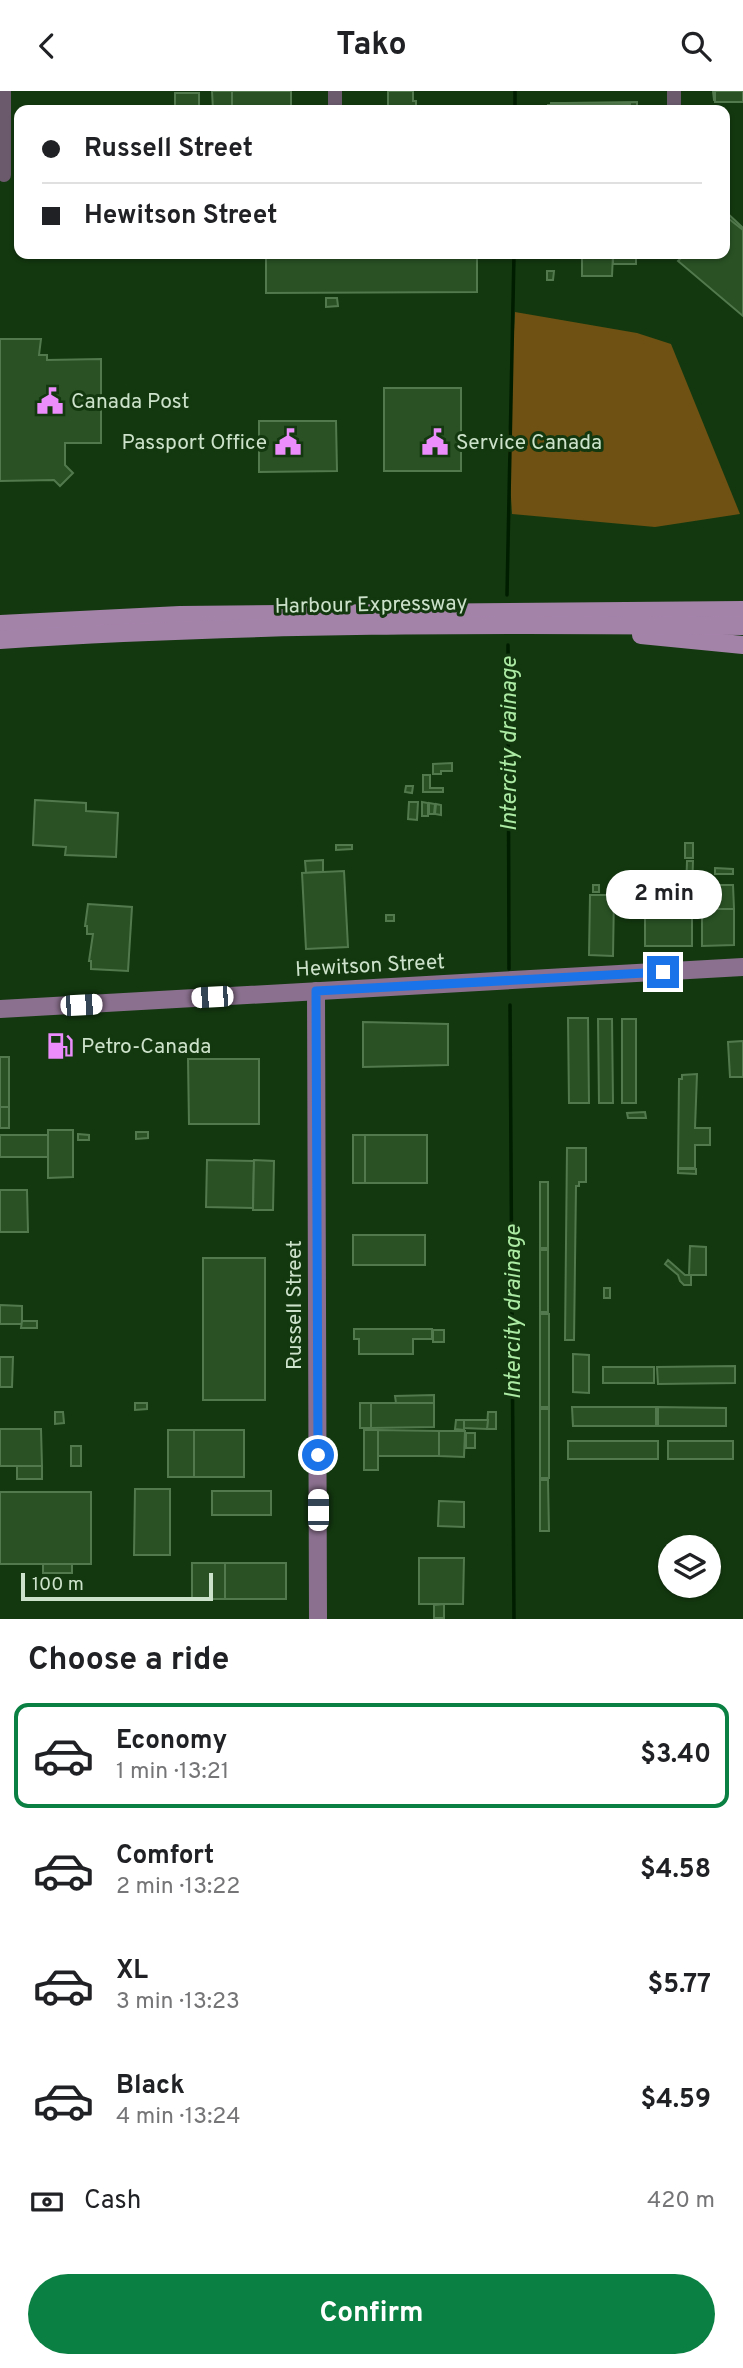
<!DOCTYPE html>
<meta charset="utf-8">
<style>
body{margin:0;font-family:Overpass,sans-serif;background:#f2f2f2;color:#202124;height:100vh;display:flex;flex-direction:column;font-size:26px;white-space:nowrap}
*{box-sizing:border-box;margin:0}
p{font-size:23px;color:#757577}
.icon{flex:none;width:38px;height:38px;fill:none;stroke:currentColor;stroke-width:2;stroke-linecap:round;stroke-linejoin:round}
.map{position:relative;height:1528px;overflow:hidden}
.details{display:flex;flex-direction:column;background:#fff;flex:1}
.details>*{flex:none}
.guide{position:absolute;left:14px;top:14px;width:716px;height:154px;border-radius:14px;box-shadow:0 2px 5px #0004;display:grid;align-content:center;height:154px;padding:0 28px;background:#fff}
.controls{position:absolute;left:658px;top:1444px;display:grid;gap:14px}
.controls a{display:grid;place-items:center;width:63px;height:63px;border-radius:50%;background:#fff;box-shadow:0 2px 5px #0004;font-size:35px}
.scale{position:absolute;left:21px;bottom:18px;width:192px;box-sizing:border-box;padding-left:7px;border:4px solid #cde2ca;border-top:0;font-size:19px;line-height:24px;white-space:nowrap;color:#cde2ca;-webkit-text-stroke:5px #13380f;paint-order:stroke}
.end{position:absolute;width:32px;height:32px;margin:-16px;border:9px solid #1a73e8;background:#fff;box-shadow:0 0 0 4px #fff}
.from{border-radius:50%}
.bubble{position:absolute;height:49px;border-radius:24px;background:#fff;box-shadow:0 2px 5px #0004;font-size:23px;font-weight:700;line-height:49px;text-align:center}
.car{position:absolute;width:21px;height:42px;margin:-21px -10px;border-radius:9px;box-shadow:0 0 5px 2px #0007;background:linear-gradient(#fff 24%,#345 0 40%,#fff 0 76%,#345 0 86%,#fff 0)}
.guide b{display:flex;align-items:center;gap:24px;height:66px;font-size:26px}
.guide b+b{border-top:2px solid #e0e0e0}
.guide i{width:18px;height:18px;background:#202124}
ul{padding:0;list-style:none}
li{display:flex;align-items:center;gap:21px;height:105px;margin:0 14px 10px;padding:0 14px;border:4px solid transparent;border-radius:14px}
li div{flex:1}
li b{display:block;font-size:26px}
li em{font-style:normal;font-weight:700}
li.selected{border-color:#0b8043}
li>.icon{width:63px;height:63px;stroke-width:1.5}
h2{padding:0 28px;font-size:32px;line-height:84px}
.pay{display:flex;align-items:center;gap:18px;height:77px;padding:0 28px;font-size:26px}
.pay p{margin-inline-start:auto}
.cta{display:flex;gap:14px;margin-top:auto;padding:14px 28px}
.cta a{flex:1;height:80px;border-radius:42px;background:#0b8043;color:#fff;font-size:28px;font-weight:700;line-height:80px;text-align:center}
header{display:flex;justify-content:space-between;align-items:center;height:91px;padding:0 28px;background:#fff;font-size:32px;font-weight:700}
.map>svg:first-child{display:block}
</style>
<header><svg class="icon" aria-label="back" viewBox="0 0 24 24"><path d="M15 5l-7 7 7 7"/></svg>Tako<svg class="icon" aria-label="search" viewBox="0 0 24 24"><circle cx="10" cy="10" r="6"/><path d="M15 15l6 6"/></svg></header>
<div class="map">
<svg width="743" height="1528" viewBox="0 0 743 1528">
<rect width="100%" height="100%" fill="#13380f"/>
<path fill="#6e5113" d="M515,221L637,242L671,253L740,423L655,436L512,423L508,357Z"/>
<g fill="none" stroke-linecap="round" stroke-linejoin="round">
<g stroke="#011d00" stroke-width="3.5">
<path d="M515,19V0"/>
<path d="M507,504L514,163"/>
<path d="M508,554L509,878"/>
<path d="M510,914L514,1528"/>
</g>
</g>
<g fill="#295124" stroke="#52794e" stroke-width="2">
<path d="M212,0H232V19H213Z"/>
<rect x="232" y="0" width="59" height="19"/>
<path d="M388,0H413V10H416V18L388,19Z"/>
<path d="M713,0H743V7L714,9Z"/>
<rect x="715" y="0" width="28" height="11"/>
<rect x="175" y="2" width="24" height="17"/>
<path d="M637,11V19H565V12Z"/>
<rect x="551" y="12" width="14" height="7"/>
<path d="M630,13V19H548V14Z"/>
<path d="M62,16H103L129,19H43Z"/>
<path d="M725,120L743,137V222L683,165L686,163H724Z"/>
<path d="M724,124L743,139V225L678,170L685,163H724Z"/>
<path d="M263,163H480V167H477V201L266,202V167H263Z"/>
<path d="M582,163H613L612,185H582Z"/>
<rect x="613" y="163" width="23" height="10"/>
<path d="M547,180H554L553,189H547Z"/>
<path d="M326,207H337L338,215L326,216Z"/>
<path d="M0,248H41L39,264H47V269L101,268V352H65V374L73,382L60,395L54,389L0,390Z"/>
<rect x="384" y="297" width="77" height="83"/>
<path d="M259,330H336L337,380L259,381Z"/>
<path d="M452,672V680H441V683H433V673Z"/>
<path d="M423,684H430V697H443V701H423Z"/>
<path d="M406,695H413L412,702L405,701Z"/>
<path d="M35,709L86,712V720L118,722L116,766L65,764L66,756L33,754Z"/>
<path d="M409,711H418L417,729L408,728Z"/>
<path d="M422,711L428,712V725H422Z"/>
<path d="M429,712L435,713L434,723H429Z"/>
<path d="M436,713L441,714V724L435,723Z"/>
<rect x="685" y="752" width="8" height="15"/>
<path d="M336,754H352V758L336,759Z"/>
<path d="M323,769V781L306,782L305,770Z"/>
<path d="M687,770H693L692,801H686Z"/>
<path d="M715,777L733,778V783H715Z"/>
<path d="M344,780L348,856L306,858L302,782Z"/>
<rect x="593" y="794" width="6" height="7"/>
<path d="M702,794H733L734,818H702Z"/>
<path d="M679,801H692V855H645V804H659V808H679Z"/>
<path d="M590,804H614L613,865L589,864Z"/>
<path d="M88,813L132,816L128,880L91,878V870H89L93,843H87V835H85Z"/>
<path d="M702,818H734V854L702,855Z"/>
<rect x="386" y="824" width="8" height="6"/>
<path d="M568,927H588L589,1012H569Z"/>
<path d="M598,928H612L613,1012H599Z"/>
<rect x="622" y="928" width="14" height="84"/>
<path d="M363,931L448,933V974L363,976Z"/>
<path d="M743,950V986H730L728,951Z"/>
<rect x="0" y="966" width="9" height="50"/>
<path d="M188,968H259V1033H189Z"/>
<path d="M697,983L695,1037H710V1054H695V1077H678L679,988H682V984Z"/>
<rect x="0" y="1016" width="9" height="21"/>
<path d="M645,1021L646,1027H628L627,1022Z"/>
<path d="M48,1039H73V1086L48,1087Z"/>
<path d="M136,1041H148V1047L136,1048Z"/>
<path d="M78,1043L89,1044V1049H78Z"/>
<rect x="0" y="1044" width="48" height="22"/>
<rect x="353" y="1044" width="12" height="48"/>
<rect x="365" y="1044" width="62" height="48"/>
<path d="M567,1057H586V1091H579V1095H576L574,1249H565Z"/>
<path d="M207,1069L254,1070L253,1117L206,1116Z"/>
<path d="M254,1069L274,1070L273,1119H253Z"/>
<path d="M678,1078H696V1083L678,1082Z"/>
<rect x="540" y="1091" width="8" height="66"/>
<path d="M0,1099H27L28,1141H0Z"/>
<rect x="353" y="1144" width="72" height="30"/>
<path d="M690,1155L706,1156V1184H689Z"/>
<rect x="540" y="1159" width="8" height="62"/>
<rect x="203" y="1167" width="62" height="142"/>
<path d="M668,1169L685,1184H691V1194H684L680,1190L678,1184L665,1173Z"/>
<rect x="604" y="1197" width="6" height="10"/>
<path d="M0,1214L22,1215V1233H0Z"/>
<rect x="540" y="1223" width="9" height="93"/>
<path d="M22,1230H37V1237H21Z"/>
<path d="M354,1238H432V1248H413V1263H359V1248H354Z"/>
<rect x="433" y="1239" width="11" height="12"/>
<path d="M573,1263L589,1264V1302L573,1301Z"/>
<path d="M0,1266H13L12,1296H0Z"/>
<path d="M735,1275V1292L658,1293L657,1276Z"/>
<rect x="603" y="1276" width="51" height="16"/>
<path d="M434,1304V1312H396L395,1305Z"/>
<path d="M135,1312H147V1318L135,1319Z"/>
<rect x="360" y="1312" width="11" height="25"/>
<path d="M371,1312H434V1336L371,1337Z"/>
<path d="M572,1316H656V1335H573Z"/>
<path d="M658,1316L726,1317V1335H658Z"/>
<rect x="540" y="1318" width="9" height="69"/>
<path d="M55,1321H63L64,1332L55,1333Z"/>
<path d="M488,1321H496V1338H487Z"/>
<path d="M456,1329H464V1339L455,1338Z"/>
<path d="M464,1329H488L487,1338L464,1337Z"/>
<path d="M0,1338H41L42,1375H0Z"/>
<rect x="168" y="1339" width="26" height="47"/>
<rect x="194" y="1339" width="50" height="47"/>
<rect x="364" y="1339" width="14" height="40"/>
<path d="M378,1339L439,1340V1365H378Z"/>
<path d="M439,1340H465L464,1366L439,1365Z"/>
<rect x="466" y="1342" width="9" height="15"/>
<rect x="568" y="1350" width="90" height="18"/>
<rect x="668" y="1350" width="65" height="18"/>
<rect x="71" y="1355" width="10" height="20"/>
<rect x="17" y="1375" width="25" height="13"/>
<path d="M540,1389H548L549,1440H540Z"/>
<path d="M135,1398H170V1464H134Z"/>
<rect x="212" y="1400" width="59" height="24"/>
<rect x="0" y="1401" width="91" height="72"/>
<path d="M439,1410L464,1411V1436L438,1435Z"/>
<path d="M419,1467H464L463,1513H419Z"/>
<rect x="192" y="1472" width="33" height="36"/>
<rect x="225" y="1472" width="61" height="36"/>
<rect x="43" y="1473" width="29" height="9"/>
<path d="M444,1513V1527H434V1514Z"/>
</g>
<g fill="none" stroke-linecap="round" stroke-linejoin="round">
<g stroke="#6a5a6c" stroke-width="14">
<path d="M4,0V84"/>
<path d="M335,0V19"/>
<path d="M674,19V0"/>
</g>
<g stroke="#8b718f" stroke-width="18">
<path d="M316,900L318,1528"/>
<path d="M0,918L743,876"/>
</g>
<g stroke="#a483a9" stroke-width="18">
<path d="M0,533L180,524L743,519"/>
<path d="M641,544L743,554"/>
<path d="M0,549C247,532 495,533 743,535"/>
</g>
</g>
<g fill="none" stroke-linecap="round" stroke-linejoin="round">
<path stroke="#1a73e8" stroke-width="9" d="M318,1364L316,900L663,881"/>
</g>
<defs>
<symbol id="civic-bare" viewBox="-9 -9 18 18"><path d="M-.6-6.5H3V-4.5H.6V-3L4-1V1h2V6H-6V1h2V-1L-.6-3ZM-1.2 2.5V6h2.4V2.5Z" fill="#eb8dfb" stroke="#13380f" stroke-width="2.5" paint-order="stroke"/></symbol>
<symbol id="fuel-bare" viewBox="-9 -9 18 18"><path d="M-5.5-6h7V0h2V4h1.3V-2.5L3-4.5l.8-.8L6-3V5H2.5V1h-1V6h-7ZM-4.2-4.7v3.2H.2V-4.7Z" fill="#eb8dfb" stroke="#13380f" stroke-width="2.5" paint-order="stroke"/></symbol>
</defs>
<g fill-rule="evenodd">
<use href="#civic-bare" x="31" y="291" width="38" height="38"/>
<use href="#civic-bare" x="269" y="332" width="38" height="38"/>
<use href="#civic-bare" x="416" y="332" width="38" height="38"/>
<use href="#fuel-bare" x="41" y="936" width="38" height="38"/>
</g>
<g text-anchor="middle" stroke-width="6" stroke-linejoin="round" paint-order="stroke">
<g font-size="21" fill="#cde2ca" stroke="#13380f" text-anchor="start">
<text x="71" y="317">Canada Post</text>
<text x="267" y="358" text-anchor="end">Passport Office</text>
<text x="456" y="358">Service Canada</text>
<text x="81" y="962">Petro-Canada</text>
</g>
<g font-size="21" fill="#cde2ca" stroke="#13380f">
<text transform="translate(371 513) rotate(-1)" y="7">Harbour Expressway</text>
<text transform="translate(370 874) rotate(-3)" y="7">Hewitson Street</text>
<text transform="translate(294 1214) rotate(-90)" y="7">Russell Street</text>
</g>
<g font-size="23" font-style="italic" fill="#aceba4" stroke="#13380f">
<text transform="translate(508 653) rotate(-90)" y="8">Intercity drainage</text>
<text transform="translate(512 1221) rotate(-90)" y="8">Intercity drainage</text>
</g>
</g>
</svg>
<div class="controls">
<a><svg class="icon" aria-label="layers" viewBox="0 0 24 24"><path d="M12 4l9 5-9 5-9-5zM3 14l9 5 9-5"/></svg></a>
</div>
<div class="scale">100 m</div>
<i class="end from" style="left:318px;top:1364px"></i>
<i class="end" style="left:663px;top:881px"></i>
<div class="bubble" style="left:606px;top:779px;width:116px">2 min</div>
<i class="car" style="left:212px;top:906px;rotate:267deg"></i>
<i class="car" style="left:81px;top:914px;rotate:87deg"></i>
<i class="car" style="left:318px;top:1419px;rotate:0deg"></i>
<div class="guide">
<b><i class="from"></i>Russell Street</b>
<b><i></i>Hewitson Street</b>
</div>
</div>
<section class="details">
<h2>Choose a ride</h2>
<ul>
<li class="selected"><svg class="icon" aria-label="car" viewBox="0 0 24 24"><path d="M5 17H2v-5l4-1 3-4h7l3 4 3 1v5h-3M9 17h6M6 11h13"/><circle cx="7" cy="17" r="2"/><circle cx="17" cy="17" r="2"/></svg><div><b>Economy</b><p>1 min · 13:21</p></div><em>$3.40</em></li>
<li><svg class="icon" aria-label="car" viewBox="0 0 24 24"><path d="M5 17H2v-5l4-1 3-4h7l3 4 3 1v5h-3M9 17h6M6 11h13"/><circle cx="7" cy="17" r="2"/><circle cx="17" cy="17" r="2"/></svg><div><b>Comfort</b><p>2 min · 13:22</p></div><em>$4.58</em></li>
<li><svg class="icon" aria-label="car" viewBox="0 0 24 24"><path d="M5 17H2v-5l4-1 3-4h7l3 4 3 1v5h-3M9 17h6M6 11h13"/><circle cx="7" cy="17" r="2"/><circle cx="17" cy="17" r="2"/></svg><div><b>XL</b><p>3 min · 13:23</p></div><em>$5.77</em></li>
<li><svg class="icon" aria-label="car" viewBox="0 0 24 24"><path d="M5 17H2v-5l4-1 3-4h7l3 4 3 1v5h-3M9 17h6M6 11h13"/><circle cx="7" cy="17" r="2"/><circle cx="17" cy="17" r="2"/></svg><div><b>Black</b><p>4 min · 13:24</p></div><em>$4.59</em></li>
</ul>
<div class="pay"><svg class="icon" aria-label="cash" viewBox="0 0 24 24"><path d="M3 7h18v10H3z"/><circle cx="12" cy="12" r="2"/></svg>Cash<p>420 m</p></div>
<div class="cta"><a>Confirm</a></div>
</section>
